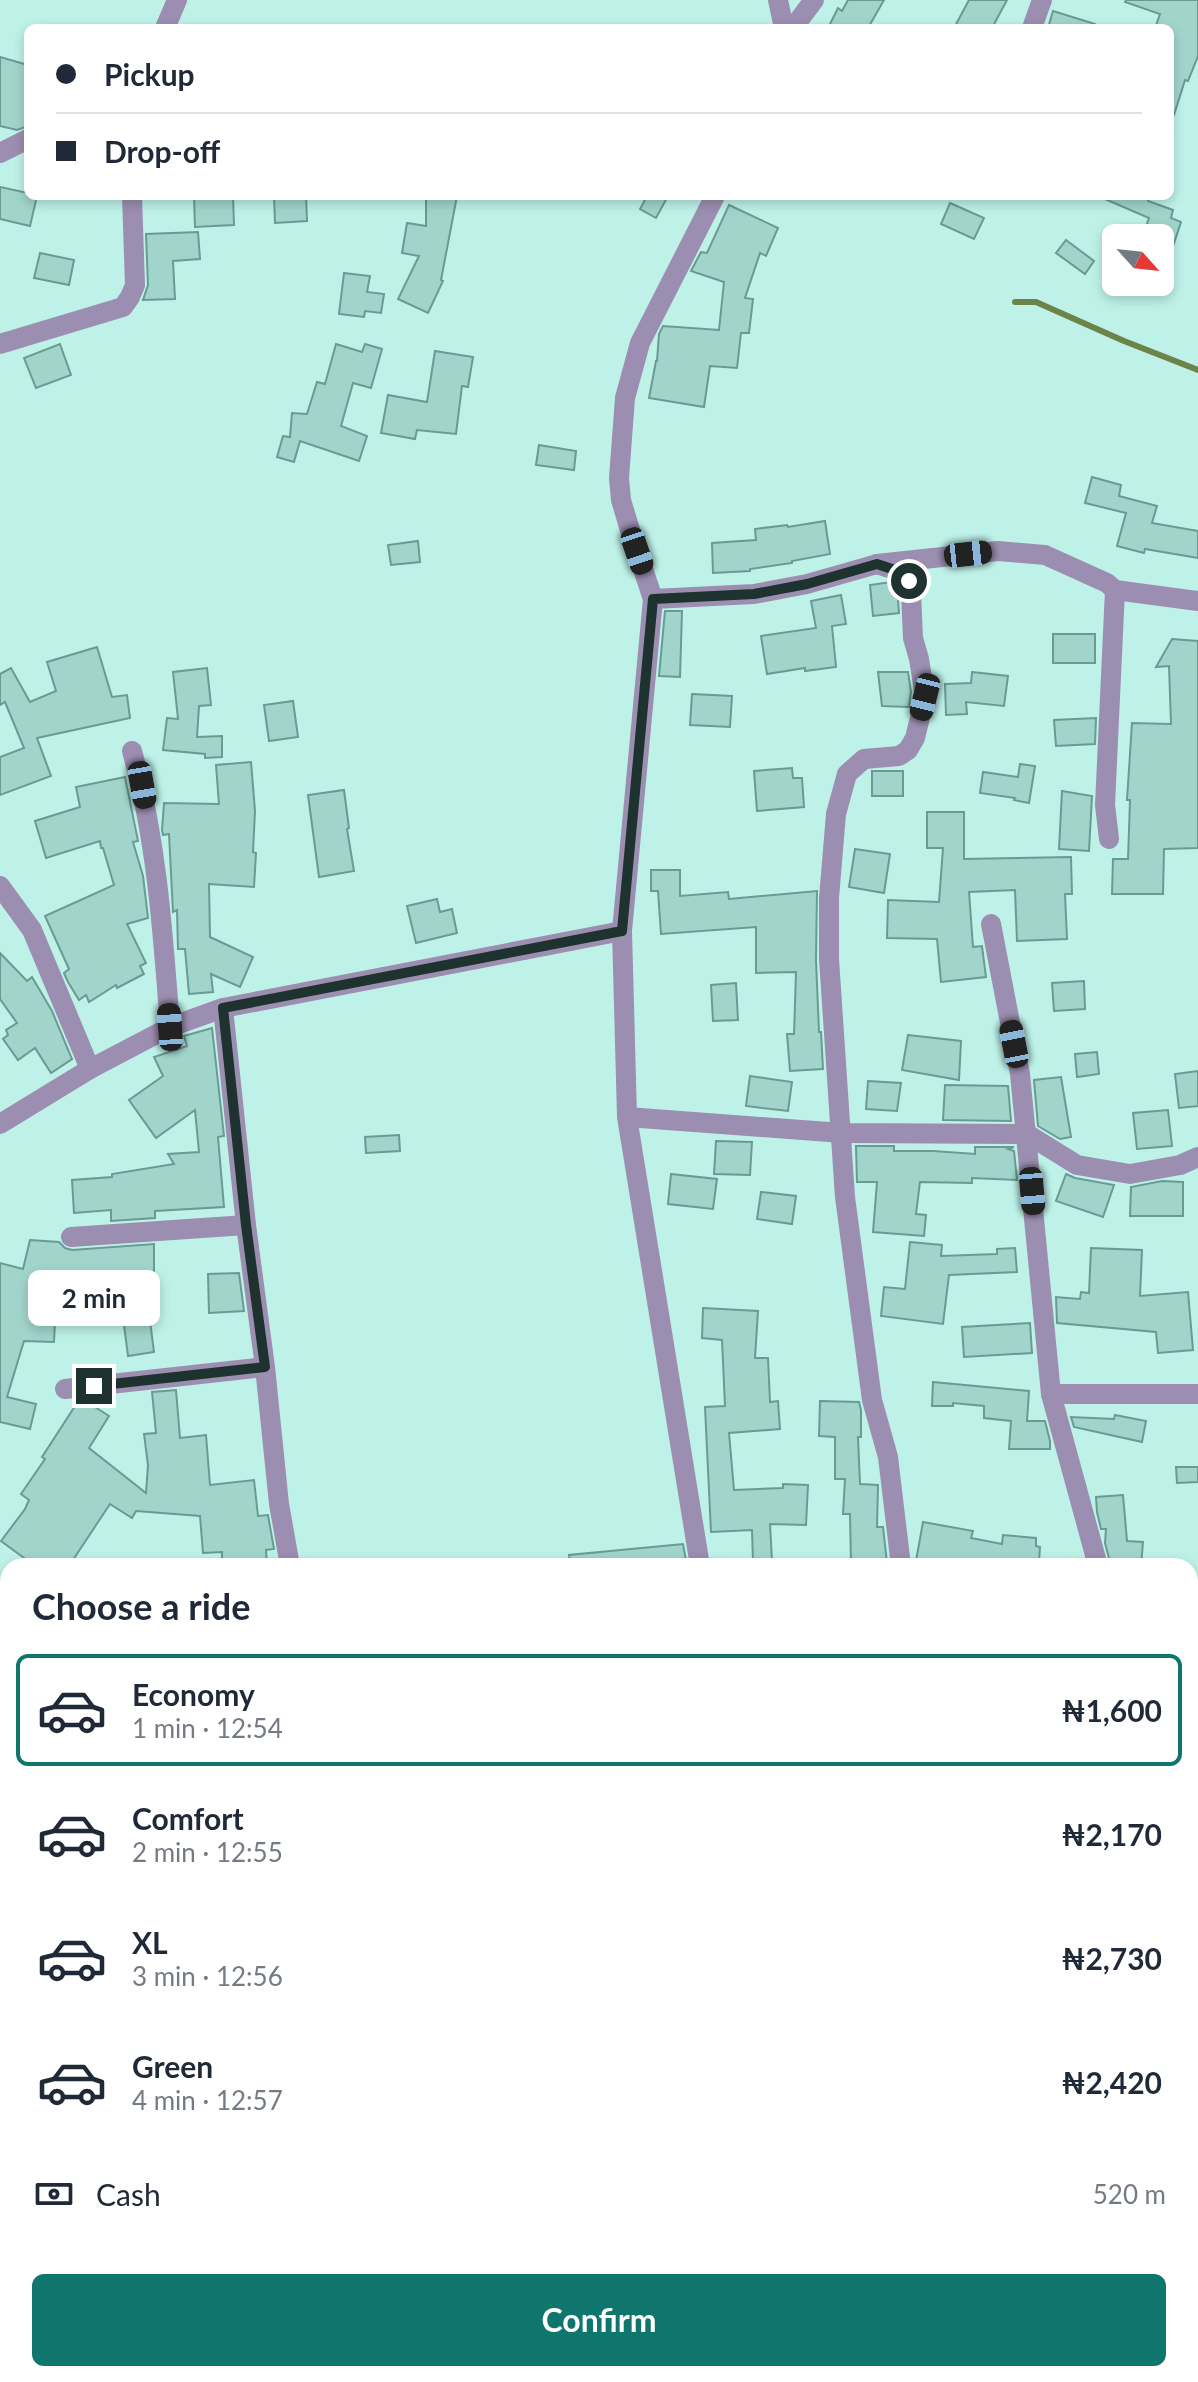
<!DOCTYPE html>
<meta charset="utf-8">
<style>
body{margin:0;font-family:Lato,sans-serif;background:#f2f2f3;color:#1f2937;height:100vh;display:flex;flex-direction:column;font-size:30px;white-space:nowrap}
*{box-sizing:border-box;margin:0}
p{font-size:26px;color:#747a83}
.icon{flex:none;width:44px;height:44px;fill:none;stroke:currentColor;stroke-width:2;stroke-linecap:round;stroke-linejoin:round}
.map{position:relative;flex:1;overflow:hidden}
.details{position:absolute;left:0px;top:1558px;width:1198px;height:824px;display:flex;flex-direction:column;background:#fff;border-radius:24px 24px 0 0;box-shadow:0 4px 12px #0003}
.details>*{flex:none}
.banner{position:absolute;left:24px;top:24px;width:1150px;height:176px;border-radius:12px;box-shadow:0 4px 12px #0003;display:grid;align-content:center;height:176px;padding:0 32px;background:#fff}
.needle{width:52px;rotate:117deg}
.tools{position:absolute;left:1102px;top:224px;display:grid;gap:16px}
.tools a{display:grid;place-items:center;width:72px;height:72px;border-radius:12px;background:#fff;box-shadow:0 4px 12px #0003;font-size:40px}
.end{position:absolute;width:36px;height:36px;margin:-18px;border:10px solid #1e322f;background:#fff;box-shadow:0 0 0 4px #fff}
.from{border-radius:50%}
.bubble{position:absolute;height:56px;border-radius:12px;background:#fff;box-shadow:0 4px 12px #0003;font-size:26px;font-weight:700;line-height:56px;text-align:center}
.car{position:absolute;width:24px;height:48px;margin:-24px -12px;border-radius:10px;box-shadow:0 0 6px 2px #0007;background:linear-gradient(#222 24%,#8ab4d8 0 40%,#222 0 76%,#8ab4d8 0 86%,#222 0)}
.banner b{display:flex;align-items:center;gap:28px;height:76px;font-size:30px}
.banner b+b{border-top:2px solid #e0e1e3}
.banner i{width:20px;height:20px;background:#1f2937}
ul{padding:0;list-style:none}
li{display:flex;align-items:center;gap:24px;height:112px;margin:0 16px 12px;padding:0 16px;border:4px solid transparent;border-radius:12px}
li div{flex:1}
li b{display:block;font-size:30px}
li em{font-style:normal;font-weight:700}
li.current{border-color:#0f766e}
li>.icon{width:72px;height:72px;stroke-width:1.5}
h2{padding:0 32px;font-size:36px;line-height:96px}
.pay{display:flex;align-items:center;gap:20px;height:88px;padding:0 32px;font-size:30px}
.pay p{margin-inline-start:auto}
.button{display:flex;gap:16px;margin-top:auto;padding:16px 32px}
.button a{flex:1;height:92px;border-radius:12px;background:#0f766e;color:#fff;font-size:32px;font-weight:700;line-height:92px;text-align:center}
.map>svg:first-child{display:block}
</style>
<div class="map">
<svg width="1198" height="2382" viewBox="0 0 1198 2382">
<rect width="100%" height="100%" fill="#bef2e9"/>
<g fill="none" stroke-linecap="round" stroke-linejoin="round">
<g stroke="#6c8448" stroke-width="6">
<path d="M1015,302H1036L1124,341L1198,370"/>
<path d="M0,2002L3,2033L0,2061"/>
<path d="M0,2251L8,2261"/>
</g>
</g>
<g fill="#a1d5cc" stroke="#699b93" stroke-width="2">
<path d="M848,0H884L868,28H828L838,8L842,11Z"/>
<path d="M969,0H1007L992,28H954Z"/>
<path d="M1126,0H1198V56L1188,81L1185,80L1174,115L1170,114V28H1155L1160,14L1125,2Z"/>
<path d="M1053,11L1095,24V28H1048Z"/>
<path d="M0,57L28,65V126L17,130L0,126Z"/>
<path d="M0,187L28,193V196H37L30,226L0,219Z"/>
<path d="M194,196H233L234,225L195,227Z"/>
<path d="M274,196H306L307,221L275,223Z"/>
<path d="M426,196H457L441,280L443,281L428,313L398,299L419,256L402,253L407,223L426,226Z"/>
<path d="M647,196H668L656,218L640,209Z"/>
<path d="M1098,196H1150L1148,201L1173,210L1171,218L1181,222L1163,277L1160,276V238H1142L1149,218Z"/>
<path d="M950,203L984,218L974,239L941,224Z"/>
<path d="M729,205L778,228L766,256L760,253L745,298L753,299L749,333H741L737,368L710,366L704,407L649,398L656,361H657L659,334L663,326L719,330L724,282L691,271L701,252L707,253Z"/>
<path d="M198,232L200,259L173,261L175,299L143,300L148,285L146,234Z"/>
<path d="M1066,240L1094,261L1085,274L1056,253Z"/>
<path d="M40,253L74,260L69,285L34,278Z"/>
<path d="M344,273L370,276L367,292L384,294L381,313L365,311L364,317L339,314Z"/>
<path d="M60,344L71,375L36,388L24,358Z"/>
<path d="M336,344L362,352L365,344L382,349L371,388L353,383L341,426L367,436L359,461L300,441L294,462L277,457L283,436L290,437L292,413L307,414L317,382L325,384Z"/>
<path d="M435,351L473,357L468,387L462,386L456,434L417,430L415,439L381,433L388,395L427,402Z"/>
<path d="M539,445L576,451L574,470L536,465Z"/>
<path d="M1092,477L1121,485L1119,496L1157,506L1152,523L1198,531V558L1145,549L1144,553L1117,546L1126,513L1085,503Z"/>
<path d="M825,521L830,554L792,561V563L750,569V571L713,573L712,543L756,540L755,529L787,525L788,527Z"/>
<path d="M418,541L420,562L391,565L388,545Z"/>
<path d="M891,582L897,586L899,613L873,616L870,585Z"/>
<path d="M841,595L846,624L832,626L836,667L805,671V668L767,674L761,636L816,628L811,601Z"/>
<path d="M665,611H682L680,677L659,676Z"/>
<rect x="1053" y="634" width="42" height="29"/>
<path d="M1172,639L1198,641V848L1164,849L1163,894H1112L1113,859H1128L1130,800H1127L1132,723L1171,724L1169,666L1156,667Z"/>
<path d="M97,647L112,697L127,695L130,718L37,738L51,776L0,795V757L24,748L5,702L0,705V674L11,668L30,702L56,691L47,662Z"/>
<path d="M207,668L211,705L199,706L197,737L222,736V757L205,758V754L163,750L167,718L178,719L173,672Z"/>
<path d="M878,672H908L911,692L909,707L882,706Z"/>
<path d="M972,672L1008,676L1004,706L966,702L967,714L946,715L945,684L971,683Z"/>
<path d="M692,694L732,696L730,727L690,725Z"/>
<path d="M293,701L298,737L269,741L264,705Z"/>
<path d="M1096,718L1095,744L1056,746L1054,720Z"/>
<path d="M251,762L255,811L253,852L256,853L254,887L209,884L210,937L253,957L240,987L211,974L213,992L189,994L185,949H178L177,910L173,912L169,834L163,835L162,830L164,803L219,804L216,765Z"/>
<path d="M1020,764L1035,766L1029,803L1014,800L1015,798L980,793L983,772L1018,777Z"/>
<path d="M792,768L793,778H802L804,807L757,811L754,771Z"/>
<rect x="872" y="771" width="31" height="25"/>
<path d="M125,777L138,841L133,842L143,876L148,918L127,924L146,963L140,966L144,974L117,988L116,985L89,1002L86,995L79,1000L68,982L64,973L69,969L45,916L114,885L103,848H101L100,841L46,858L35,821L80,807L76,787Z"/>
<path d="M344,790L349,828L347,829L354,871L319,877L308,795Z"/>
<path d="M1062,791L1092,796L1089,851L1059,849Z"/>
<path d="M927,812H964V859L1071,857L1072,894H1065L1067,939L1017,941L1015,890L969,892L973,947L982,946L986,977L941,982L937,939L887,938L888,900L939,902L943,848H927Z"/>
<path d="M855,849L890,854L884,893L849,887Z"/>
<path d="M651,870H680V896L728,892L729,899L817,891L816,960L819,1032H821L823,1069L790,1071L787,1034H794L796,972L756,973V927L661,934L658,891H651Z"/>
<path d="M437,899L440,912L452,909L457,933L416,943L407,906Z"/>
<path d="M0,953L27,981L32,977L52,1011L72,1059L51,1073L35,1048L18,1060L3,1039L8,1035L6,1030L17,1023L0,999Z"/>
<path d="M1084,981L1085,1009L1054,1011L1052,983Z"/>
<path d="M736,983L738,1020L713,1021L711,985Z"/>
<path d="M212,1028L224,1136L218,1137L224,1207L155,1211V1218L111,1221V1210L74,1213L72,1180L112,1177V1174L174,1164L168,1154L199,1152L195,1110L156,1138L129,1100L163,1076L154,1057L187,1046L184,1036Z"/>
<path d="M908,1035L961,1041L959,1080L902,1070Z"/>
<path d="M1097,1052L1099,1074L1077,1077L1075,1054Z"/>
<path d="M1198,1071V1106L1179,1108L1175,1074Z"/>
<path d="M750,1076L792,1082L788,1111L746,1106Z"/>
<path d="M1061,1077L1071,1137L1060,1139L1038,1126L1034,1080Z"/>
<path d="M868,1081L901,1083L897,1111L866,1109Z"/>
<path d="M945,1085L1008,1086L1011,1121L943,1120Z"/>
<path d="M1168,1110L1172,1146L1137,1149L1133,1113Z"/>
<path d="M399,1135L400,1151L366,1153L365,1137Z"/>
<path d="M716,1141L752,1142L750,1175L714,1174Z"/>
<path d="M856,1146H894V1151H933L975,1154V1147H1014L1008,1149L1014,1151L1017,1180L972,1178V1183L920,1182L916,1214L926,1215L924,1236L873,1232L877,1182H857Z"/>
<path d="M671,1174L717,1179L713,1209L668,1204Z"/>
<path d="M1066,1174L1075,1178L1114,1185L1103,1217L1056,1201Z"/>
<path d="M1162,1181L1183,1182V1216H1130L1131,1187Z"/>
<path d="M761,1192L796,1196L792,1224L757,1219Z"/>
<path d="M30,1240L59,1242L65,1248L72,1250L154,1244V1276L111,1277V1275L57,1279L54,1342L24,1341L7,1397L36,1404L30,1429L0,1422V1263L23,1269Z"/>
<path d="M910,1242L942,1245L941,1256L997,1254V1249L1015,1248L1017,1272L949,1275L943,1324L881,1316L884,1287L905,1289Z"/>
<path d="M1091,1248L1142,1250L1140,1296L1188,1292L1193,1350L1158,1353L1156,1332L1057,1323L1056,1297L1080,1299L1081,1292L1089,1293Z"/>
<path d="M239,1273L244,1311L209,1313L208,1274Z"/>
<path d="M703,1308L758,1311L755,1358H768L770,1402L778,1401L780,1429L729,1433L734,1490L783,1488V1484L808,1485L806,1525L770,1524L772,1561L753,1562L752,1530L711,1532L705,1407L725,1406L722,1340L702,1338Z"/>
<path d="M150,1321L154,1352L128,1356L124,1325Z"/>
<path d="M1030,1323L1032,1353L964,1357L962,1327Z"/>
<path d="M933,1382L1029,1391L1027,1421H1045L1050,1441V1449H1009L1011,1421L984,1418V1406L953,1403V1406H932Z"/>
<path d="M176,1390L180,1438L206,1435L210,1485L254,1480L258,1516L268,1515L274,1549L266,1550L267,1566H222V1552L203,1553L200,1516L136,1511L132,1518L110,1504L69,1566H35L1,1541L25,1509L29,1500L21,1494L45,1459L42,1457L79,1400H84L109,1416L89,1448L146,1493L148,1465L144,1434L156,1433L152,1392Z"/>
<path d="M820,1401L859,1402L861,1410V1437H858L860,1484L878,1485L877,1527H883L887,1563L851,1564L850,1514H843L845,1479H835V1437L819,1436Z"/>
<path d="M1115,1415L1146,1421L1142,1442L1074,1427L1071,1417L1114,1419Z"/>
<path d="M1176,1467H1198V1482L1177,1483Z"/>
<path d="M1123,1495L1127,1541L1143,1542L1141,1566H1111L1105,1543L1106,1529H1101L1097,1512L1096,1497Z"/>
<path d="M923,1522L973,1531L971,1538L1002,1544L1003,1535L1036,1538V1546L1040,1547L1039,1563L1036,1562V1566H943L916,1561Z"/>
<path d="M683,1544L687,1566H570L569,1555Z"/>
</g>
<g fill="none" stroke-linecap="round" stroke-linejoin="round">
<g stroke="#9c8eb0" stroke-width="20">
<path d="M778,0L784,28"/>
<path d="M165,28L177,0"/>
<path d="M793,28L814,0"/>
<path d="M1032,28L1042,0"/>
<path d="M0,153L28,139"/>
<path d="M0,344L123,307L130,297L135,285L132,196"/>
<path d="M877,564L904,573L909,581L911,592L913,638L919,659L925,697L915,738L908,750L899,756L864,759L847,774L836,814L829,898V959L845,1197L872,1400L888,1457L901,1566"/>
<path d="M653,599L754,594L807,584L877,564L998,551L1045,555L1107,583L1115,590L1198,601"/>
<path d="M132,751C157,841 163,934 170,1027"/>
<path d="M1109,839L1105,805L1115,590"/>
<path d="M0,886L32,930L90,1069"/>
<path d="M991,924L1020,1074L1051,1394L1098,1566"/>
<path d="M223,1008L246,1225L265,1367L279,1504L290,1566"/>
<path d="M627,1117L842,1133L1027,1134L1077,1165L1130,1174L1180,1165L1198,1157"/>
<path d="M0,1124L90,1069L170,1027L223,1008L622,931"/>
<path d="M71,1237L246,1225"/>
<path d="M65,1389L265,1367"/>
<path d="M1051,1394H1198"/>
<path d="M700,1566L627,1117L622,931L653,599L630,530L621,500L619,478L625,398L640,343L715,196"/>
<path d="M1190,1679L1198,1680"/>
<path d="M1190,2070L1198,2068"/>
<path d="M904,2374L907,2382"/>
<path d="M1121,2374L1123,2382"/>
</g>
</g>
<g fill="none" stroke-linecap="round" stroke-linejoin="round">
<path stroke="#1e322f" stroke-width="10" d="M94,1386L265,1367L246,1225L223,1008L622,931L653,599L754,594L807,584L877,564L904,573L909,581"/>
</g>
</svg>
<div class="tools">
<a><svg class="needle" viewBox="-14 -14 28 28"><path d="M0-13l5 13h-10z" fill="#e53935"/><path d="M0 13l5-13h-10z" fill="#747a83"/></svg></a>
</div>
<i class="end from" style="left:909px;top:581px"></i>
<i class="end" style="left:94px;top:1386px"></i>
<div class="bubble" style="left:28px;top:1270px;width:132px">2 min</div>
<i class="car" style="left:637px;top:551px;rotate:161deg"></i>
<i class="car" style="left:968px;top:554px;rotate:84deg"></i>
<i class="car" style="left:925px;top:697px;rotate:194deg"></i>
<i class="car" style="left:142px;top:785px;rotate:170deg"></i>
<i class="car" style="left:170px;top:1027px;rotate:356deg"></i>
<i class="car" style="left:1014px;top:1044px;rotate:349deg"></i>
<i class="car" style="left:1032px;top:1191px;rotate:175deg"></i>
<div class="banner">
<b><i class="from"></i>Pickup</b>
<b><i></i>Drop-off</b>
</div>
<section class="details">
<h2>Choose a ride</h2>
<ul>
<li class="current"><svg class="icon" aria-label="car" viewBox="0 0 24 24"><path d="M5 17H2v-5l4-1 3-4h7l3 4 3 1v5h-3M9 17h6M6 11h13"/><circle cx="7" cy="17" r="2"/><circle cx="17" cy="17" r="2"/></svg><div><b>Economy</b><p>1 min · 12:54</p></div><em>₦1,600</em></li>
<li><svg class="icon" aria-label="car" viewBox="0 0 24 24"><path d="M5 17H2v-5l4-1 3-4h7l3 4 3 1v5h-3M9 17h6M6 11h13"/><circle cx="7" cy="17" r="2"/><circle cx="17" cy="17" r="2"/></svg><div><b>Comfort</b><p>2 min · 12:55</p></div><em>₦2,170</em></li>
<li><svg class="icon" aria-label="car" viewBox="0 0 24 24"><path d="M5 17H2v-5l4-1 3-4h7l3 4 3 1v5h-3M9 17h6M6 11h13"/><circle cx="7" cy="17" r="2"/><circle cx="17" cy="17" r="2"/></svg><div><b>XL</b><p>3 min · 12:56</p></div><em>₦2,730</em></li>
<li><svg class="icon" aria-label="car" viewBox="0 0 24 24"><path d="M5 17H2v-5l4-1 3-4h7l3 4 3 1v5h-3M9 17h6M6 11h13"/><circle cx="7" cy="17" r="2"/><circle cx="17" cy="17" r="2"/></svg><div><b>Green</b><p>4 min · 12:57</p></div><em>₦2,420</em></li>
</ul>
<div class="pay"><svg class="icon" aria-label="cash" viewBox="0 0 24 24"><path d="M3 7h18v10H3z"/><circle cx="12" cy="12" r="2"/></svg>Cash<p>520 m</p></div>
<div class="button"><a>Confirm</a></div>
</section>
</div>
